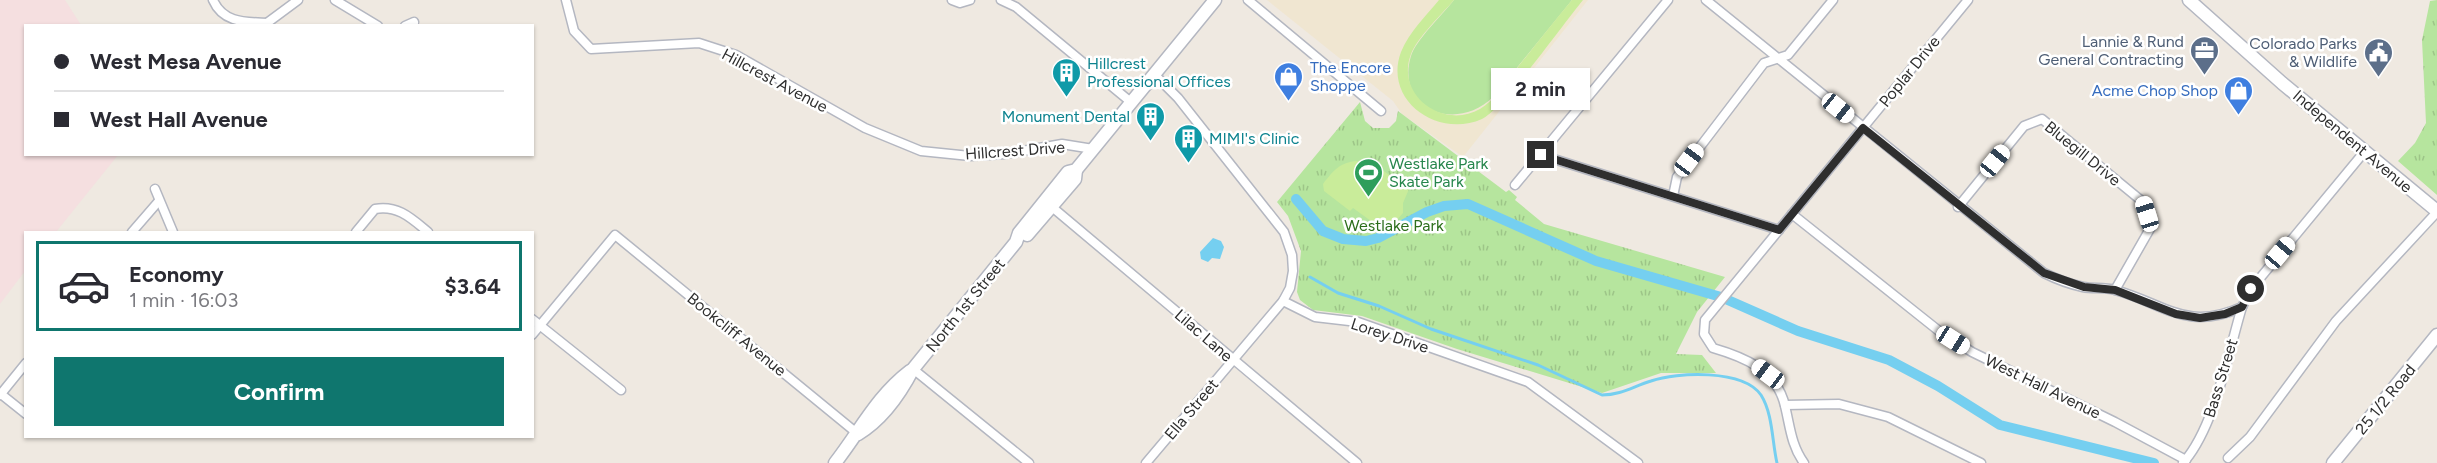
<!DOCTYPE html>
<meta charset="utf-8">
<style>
body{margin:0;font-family:Figtree,sans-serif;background:#f2f2f3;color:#2b2b33;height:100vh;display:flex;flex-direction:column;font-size:22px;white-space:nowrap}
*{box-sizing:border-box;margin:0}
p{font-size:20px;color:#7c7c81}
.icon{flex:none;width:33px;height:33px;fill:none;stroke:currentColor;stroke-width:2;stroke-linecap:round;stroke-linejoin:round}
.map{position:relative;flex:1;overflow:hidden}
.details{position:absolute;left:24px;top:231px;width:510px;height:207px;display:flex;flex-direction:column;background:#fff;border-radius:0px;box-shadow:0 2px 4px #0004}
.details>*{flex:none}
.hud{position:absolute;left:24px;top:24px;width:510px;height:132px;border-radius:0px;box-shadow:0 2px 4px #0004;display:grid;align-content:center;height:132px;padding:0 30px;background:#fff}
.end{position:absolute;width:27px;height:27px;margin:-14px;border:8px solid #2e2e2e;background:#fff;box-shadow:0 0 0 3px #fff}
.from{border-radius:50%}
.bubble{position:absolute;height:42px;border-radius:0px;background:#fff;box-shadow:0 2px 4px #0004;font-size:20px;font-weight:700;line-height:42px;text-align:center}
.car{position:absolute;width:18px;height:36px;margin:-18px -9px;border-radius:8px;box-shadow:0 0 4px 2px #0007;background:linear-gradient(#fff 24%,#345 0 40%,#fff 0 76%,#345 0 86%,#fff 0)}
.hud b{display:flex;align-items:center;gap:21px;height:57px;font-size:22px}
.hud b+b{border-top:2px solid #e1e1e2}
.hud i{width:15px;height:15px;background:#2b2b33}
ul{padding:10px 0 0;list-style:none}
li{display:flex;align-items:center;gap:18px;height:90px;margin:0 12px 9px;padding:0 18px;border:3px solid #e1e1e2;border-radius:0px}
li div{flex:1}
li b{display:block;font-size:22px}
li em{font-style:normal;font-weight:700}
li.on{border-color:#0f766e}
li>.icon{width:54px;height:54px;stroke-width:1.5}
.cta{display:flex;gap:12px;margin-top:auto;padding:12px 30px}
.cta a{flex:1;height:69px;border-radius:0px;background:#0f766e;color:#fff;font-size:24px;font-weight:700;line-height:69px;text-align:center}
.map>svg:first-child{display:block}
</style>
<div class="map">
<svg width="2437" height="463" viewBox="0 0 2437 463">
<defs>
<pattern id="park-tufts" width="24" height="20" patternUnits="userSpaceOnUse" patternTransform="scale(1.5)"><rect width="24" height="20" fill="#b6e59e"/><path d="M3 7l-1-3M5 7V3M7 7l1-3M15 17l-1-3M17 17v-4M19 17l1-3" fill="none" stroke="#9dc588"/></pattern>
</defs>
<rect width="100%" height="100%" fill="#efe9e1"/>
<path fill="#f0e6d1" d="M1267,0H1588L1463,157L1402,114L1393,101Z"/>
<path fill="#f5dfe0" d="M0,0H65L81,25L26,26V154L118,155L56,232H26L25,271L0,304Z"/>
<path fill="#b6e59e" d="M1454,0H1572L1493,97C1455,134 1395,108 1411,56C1416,40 1443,14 1454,0Z"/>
<g fill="url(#park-tufts)">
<path d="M2437,0V195L2398,161L2415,143L2426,123L2422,40L2430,1Z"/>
<path d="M1360,102L1365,121L1373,128H1389L1396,121L1398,111L1506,192L1509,190L1517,197L1515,200L1544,224L1725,277L1697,312L1676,354L1702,355L1716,373H1661L1602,393L1457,349L1362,316L1313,310L1300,300L1297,292L1301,251L1288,216L1277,202Z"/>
</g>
<g fill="#c9ec9a">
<path d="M1439,0H1454C1442,14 1417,38 1411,54C1395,96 1444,130 1480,109C1494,101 1504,84 1514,72C1533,48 1552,24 1572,0H1583C1564,23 1503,109 1482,119C1437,139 1383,100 1401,52C1409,32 1426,16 1439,0Z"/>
<path d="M1357,161L1372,169L1378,167L1409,189L1403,203V213L1390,228L1382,229L1353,208L1350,211L1324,191L1323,184C1333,171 1340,162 1357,161Z"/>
</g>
<path fill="#75cff0" d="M1213,238L1221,241L1224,247L1220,259L1212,258L1208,262L1201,259L1200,252Z"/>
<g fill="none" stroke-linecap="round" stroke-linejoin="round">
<path stroke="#75cff0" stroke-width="3" d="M1310,277L1338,293L1379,306L1431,329L1538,365L1602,395C1621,395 1634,386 1651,381C1677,372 1743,369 1761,395C1773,414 1772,442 1777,463"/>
<path stroke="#75cff0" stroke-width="10" d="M1296,199L1323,231L1343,239L1366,241L1378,238L1427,212L1444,206L1468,204L1596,261L1721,297L1798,331L1889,360L1938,386L2000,425L2154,463"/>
<defs>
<g id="street">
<path d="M213,0C223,23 245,22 267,23"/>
<path d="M335,0L378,26"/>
<path d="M566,0L574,31L591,49L699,43L736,55L865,128L921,151L970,156L1005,154L1062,144L1093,149"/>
<path d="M952,0L960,3L970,0"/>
<path d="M1001,0L1016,7L1132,103"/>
<path d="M1248,0L1381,111"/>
<path d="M1706,0L2044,273C2056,279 2069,284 2083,287C2093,289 2104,287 2115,290C2166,304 2186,332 2242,307"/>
<path d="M267,23L298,0"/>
<path d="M405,26L414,22"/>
<path d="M1541,155L1779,230"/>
<path d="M1515,185L1668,0"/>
<path d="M155,189L173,232"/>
<path d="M1673,196L1677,177L1764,63L1788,55L1833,0"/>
<path d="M1052,207L1357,463"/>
<path d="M1958,207L2024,126L2042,119L2143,202L2151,227L2115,290"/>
<path d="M1792,214L1939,331L1972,352L2115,422L2186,460"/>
<path d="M132,232L158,202"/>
<path d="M356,232L375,209C398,205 411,218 428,232"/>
<path d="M1283,301L1315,317L1358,322L1528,382L1638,463"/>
<path d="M532,319L621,390"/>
<path d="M532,335L615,235L858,434"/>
<path d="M913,369L1029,463"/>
<path d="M1,394L26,414"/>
<path d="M0,395L26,363"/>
<path d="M1785,405L1839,404L1888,417L1981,463"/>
<path d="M2228,458L2250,437L2336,321L2437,212"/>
<path d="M1146,463L1283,301L1290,288L1293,271L1292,255L1284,232L1178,98L1155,75"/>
<path d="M1804,463C1791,445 1790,426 1785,406C1777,370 1744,357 1713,348L1704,334L1705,320L1968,0"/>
<path d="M2183,463C2215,427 2228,353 2242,307L2251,289L2365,151"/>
</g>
<g id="secondary">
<path d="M2189,0L2282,83L2437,211"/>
<path d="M1027,235L1075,179L1076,170"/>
<path d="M858,434C883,419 900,394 913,369L1016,242L1019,233L1068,172L1076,170L1215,0"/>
<path d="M835,463C860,431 877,396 910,371"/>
<path d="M2333,463L2437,335"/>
</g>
</defs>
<use href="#street" stroke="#b4b7c1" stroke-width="11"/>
<use href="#secondary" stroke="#b4b7c1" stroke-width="15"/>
<use href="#street" stroke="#fff" stroke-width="8"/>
<use href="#secondary" stroke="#fff" stroke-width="12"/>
</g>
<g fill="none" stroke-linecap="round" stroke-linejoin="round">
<path stroke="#2e2e2e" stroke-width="8" d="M1541,155L1779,230L1863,128L2044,273L2084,287L2115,290L2176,314L2200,318L2225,314L2242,307L2251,289"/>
</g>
<defs>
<symbol id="office-pin" viewBox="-11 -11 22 30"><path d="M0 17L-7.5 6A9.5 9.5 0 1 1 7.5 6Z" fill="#5c6f8a" stroke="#fff"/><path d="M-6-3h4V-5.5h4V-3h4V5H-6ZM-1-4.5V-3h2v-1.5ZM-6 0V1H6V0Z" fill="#fff"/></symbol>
<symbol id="civic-pin" viewBox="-11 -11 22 30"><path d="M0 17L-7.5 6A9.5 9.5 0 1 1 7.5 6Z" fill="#5c6f8a" stroke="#fff"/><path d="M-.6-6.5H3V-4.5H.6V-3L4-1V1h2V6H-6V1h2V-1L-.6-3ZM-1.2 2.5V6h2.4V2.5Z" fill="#fff"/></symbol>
<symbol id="building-pin" viewBox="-11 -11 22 30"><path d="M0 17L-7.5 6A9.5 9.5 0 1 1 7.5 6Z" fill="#0f9aa8" stroke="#fff"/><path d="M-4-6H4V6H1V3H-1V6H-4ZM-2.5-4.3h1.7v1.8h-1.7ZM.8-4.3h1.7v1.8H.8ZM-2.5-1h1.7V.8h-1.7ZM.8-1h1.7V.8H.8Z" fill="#fff"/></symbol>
<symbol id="shop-pin" viewBox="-11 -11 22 30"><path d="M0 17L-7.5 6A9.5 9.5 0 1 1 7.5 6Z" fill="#3f7fe0" stroke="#fff"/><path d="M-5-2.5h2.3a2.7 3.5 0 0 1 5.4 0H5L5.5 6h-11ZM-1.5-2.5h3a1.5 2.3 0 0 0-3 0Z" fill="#fff"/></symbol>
<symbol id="stadium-pin" viewBox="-11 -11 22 30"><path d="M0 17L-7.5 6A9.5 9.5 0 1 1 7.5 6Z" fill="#2e9e5b" stroke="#fff"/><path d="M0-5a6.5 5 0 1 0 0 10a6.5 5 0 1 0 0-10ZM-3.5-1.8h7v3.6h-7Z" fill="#fff"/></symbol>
</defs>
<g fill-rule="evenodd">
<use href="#office-pin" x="2188" y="34" width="33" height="45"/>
<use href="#civic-pin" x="2362" y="36" width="33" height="45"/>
<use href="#building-pin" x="1050" y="56" width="33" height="45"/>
<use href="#shop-pin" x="1272" y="60" width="33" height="45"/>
<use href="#shop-pin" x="2222" y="74" width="33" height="45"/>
<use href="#building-pin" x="1134" y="100" width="33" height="45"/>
<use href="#building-pin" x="1172" y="122" width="33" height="45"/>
<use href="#stadium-pin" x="1352" y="156" width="33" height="45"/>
</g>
<g text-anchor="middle" stroke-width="5" stroke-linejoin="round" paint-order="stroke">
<g font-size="16" fill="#4e5e75" stroke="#fff" text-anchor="end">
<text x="2184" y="47">Lannie &amp; Rund<tspan x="2184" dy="18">General Contracting</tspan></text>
<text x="2357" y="49">Colorado Parks<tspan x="2357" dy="18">&amp; Wildlife</tspan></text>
</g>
<g font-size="16" fill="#0d838f" stroke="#fff" text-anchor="start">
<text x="1087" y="69">Hillcrest<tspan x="1087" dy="18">Professional Offices</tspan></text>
<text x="1130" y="122" text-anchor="end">Monument Dental</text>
<text x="1209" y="144">MIMI's Clinic</text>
</g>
<g font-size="16" fill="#366cbe" stroke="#fff" text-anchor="start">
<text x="1310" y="73">The Encore<tspan x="1310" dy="18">Shoppe</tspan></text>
<text x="2218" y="96" text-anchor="end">Acme Chop Shop</text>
</g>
<g font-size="16" fill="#2e2e2e" stroke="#fff">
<text transform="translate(1909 71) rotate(-51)" y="6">Poplar Drive</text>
<text transform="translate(775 80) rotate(28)" y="6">Hillcrest Avenue</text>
<text transform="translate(2353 141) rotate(40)" y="6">Independent Avenue</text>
<text transform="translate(1015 150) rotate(-4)" y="6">Hillcrest Drive</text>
<text transform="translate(2083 153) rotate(39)" y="6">Bluegill Drive</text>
<text transform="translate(965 305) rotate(-51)" y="6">North 1st Street</text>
<text transform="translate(737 334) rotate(39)" y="6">Bookcliff Avenue</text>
<text transform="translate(1204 335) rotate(41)" y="6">Lilac Lane</text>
<text transform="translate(1390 335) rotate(18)" y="6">Lorey Drive</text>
<text transform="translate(2220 378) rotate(-73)" y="6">Bass Street</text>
<text transform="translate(2043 386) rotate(26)" y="6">West Hall Avenue</text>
<text transform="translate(2385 399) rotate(-51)" y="6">25 1/2 Road</text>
<text transform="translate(1191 409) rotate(-50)" y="6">Ella Street</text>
</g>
<g font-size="16" fill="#27864d" stroke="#fff" text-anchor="start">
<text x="1389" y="169">Westlake Park<tspan x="1389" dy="18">Skate Park</tspan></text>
</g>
<g font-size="16" fill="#2c6e1b" stroke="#fff">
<text x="1394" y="231">Westlake Park</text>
</g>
</g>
</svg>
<i class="end from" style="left:2251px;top:289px"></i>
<i class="end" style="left:1541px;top:155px"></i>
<div class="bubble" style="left:1491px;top:68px;width:99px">2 min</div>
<i class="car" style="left:1838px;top:108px;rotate:129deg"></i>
<i class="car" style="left:1689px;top:160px;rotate:37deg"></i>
<i class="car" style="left:1995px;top:161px;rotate:39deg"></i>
<i class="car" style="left:2147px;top:214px;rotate:343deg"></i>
<i class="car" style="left:2280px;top:253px;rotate:40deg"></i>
<i class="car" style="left:1953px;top:340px;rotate:122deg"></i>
<i class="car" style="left:1768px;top:374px;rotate:307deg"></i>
<div class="hud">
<b><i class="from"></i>West Mesa Avenue</b>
<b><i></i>West Hall Avenue</b>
</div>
<section class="details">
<ul>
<li class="on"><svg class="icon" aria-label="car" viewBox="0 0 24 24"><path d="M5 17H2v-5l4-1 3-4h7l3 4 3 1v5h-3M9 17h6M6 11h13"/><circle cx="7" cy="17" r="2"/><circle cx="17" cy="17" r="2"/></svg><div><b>Economy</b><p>1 min · 16:03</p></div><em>$3.64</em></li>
</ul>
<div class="cta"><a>Confirm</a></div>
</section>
</div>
